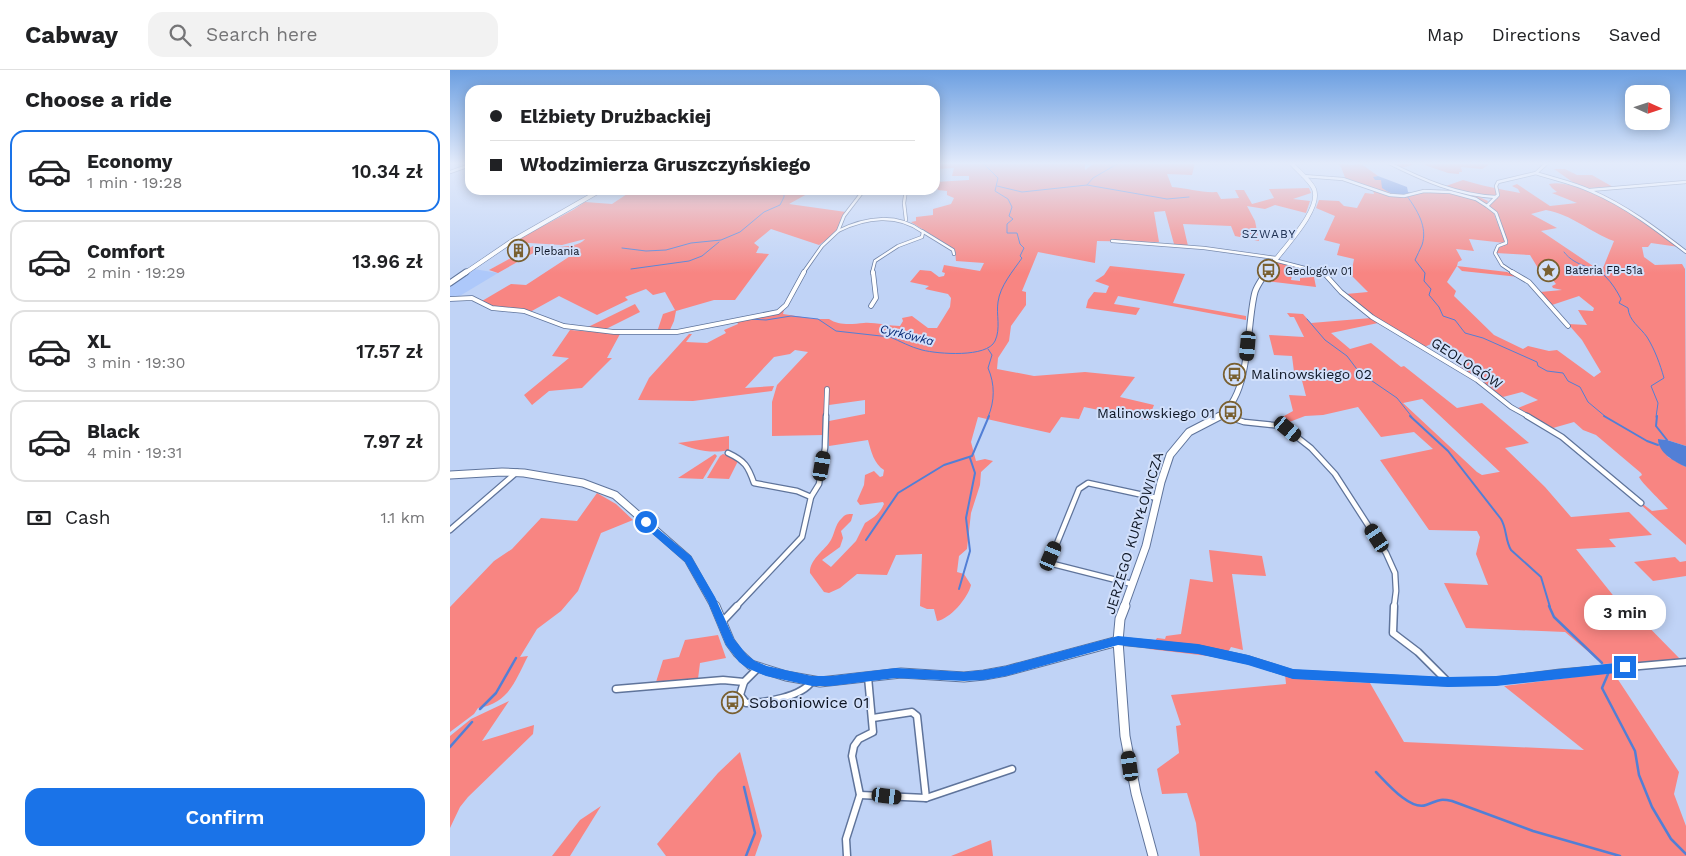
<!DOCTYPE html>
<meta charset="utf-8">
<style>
body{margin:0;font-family:"Work Sans",sans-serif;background:#f2f2f2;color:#202124;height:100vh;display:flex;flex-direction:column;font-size:19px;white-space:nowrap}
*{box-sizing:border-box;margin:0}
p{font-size:16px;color:#757577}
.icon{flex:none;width:28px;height:28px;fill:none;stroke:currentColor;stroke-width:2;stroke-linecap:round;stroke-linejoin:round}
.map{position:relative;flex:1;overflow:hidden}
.details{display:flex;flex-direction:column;background:#fff;width:450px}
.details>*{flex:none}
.top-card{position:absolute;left:15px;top:15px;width:475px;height:110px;border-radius:15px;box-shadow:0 2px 12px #0003;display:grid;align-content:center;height:110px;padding:0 25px;background:#fff}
.needle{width:32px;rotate:93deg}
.fabs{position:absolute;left:1175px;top:15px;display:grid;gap:10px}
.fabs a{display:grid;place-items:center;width:45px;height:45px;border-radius:10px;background:#fff;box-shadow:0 2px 12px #0003;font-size:25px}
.end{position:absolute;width:22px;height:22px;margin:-11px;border:6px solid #1a73e8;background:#fff;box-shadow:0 0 0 2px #fff}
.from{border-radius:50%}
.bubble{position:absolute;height:35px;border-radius:15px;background:#fff;box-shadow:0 2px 12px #0003;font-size:16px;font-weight:600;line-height:35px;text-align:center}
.car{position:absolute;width:15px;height:30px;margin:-15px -8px;border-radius:6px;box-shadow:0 0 4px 1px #0007;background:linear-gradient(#222 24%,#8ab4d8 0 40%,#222 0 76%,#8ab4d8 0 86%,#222 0)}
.top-card b{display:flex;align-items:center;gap:18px;height:48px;font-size:19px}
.top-card b+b{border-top:1px solid #e0e0e0}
.top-card i{width:12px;height:12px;background:#202124}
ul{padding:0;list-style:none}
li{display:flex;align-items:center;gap:15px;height:82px;margin:0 10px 8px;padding:0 15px;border:2px solid #e0e0e0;border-radius:15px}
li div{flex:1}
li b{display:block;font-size:19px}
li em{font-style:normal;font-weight:600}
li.on{border-color:#1a73e8}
li>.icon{width:45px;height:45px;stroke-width:1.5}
h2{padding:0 25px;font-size:22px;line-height:60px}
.pay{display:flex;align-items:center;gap:12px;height:55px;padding:0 25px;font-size:19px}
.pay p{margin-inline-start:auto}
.primary-button{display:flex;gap:10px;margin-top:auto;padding:10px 25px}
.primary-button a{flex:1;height:58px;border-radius:15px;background:#1a73e8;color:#fff;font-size:20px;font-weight:600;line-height:58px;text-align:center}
header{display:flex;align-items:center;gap:30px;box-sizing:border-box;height:70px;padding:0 25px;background:#fff;border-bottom:1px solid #e0e0e0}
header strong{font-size:24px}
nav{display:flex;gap:28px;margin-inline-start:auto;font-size:18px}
.search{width:350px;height:45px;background:#f2f2f2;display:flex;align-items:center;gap:12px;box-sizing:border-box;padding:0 18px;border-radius:15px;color:#757577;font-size:19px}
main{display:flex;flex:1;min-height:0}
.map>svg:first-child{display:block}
</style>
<header>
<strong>Cabway</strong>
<div class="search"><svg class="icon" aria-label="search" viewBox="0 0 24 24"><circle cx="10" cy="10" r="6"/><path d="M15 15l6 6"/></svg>Search here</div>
<nav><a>Map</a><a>Directions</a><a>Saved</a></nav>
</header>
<main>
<section class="details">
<h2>Choose a ride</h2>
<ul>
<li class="on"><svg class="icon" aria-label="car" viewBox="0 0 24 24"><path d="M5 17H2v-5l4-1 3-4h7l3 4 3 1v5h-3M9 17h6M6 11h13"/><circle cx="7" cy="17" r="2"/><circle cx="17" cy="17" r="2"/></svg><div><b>Economy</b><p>1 min · 19:28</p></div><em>10.34 zł</em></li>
<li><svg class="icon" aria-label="car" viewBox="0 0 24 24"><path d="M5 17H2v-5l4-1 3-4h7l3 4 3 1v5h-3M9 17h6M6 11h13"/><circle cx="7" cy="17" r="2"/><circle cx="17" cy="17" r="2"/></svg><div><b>Comfort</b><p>2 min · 19:29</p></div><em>13.96 zł</em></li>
<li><svg class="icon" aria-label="car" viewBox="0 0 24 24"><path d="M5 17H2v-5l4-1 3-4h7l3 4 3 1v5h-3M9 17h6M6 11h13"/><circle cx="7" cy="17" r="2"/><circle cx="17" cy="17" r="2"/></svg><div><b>XL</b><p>3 min · 19:30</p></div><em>17.57 zł</em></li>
<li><svg class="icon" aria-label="car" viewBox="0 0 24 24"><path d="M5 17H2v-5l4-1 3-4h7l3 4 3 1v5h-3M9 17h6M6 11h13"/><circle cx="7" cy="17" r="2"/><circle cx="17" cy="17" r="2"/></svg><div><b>Black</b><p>4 min · 19:31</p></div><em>7.97 zł</em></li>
</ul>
<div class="pay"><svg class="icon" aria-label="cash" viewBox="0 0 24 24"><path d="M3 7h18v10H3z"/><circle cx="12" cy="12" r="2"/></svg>Cash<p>1.1 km</p></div>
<div class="primary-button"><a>Confirm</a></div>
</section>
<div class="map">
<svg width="1236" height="786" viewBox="0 0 1236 786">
<rect width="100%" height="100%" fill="#c0d3f6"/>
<path fill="#adc8fa" d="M24,199L48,203L8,227L0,228V215Z"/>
<g fill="#f88582" fill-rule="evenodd">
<path d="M485,93H635V100L644,93H745L742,105L717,104L722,117C737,118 752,123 767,122L771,129L789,128L785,120H794L802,134L824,128L819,119L859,118L861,123L843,129L860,131L856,143L825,135L815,139L797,136L805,151L809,171L785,166L781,156L733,154L738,176L724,174L715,141L704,142L709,172L647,171L645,193L588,182L572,221L576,222V235L561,256L559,271L548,288L547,299L584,306L635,302L685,307L670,327L704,335L698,350L634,337L629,349L611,347L600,363L528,347L521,372L526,391L535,389L543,391L531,402L530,415L521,443L517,479L509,486L507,502L514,504L521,515C518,528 500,549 487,551L484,539H477L470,536L472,484L446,485L437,505L407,504L390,518L379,523L374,522L360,503C359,491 373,481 379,473C385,465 384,455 392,448C395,444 398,444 403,444L401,451L391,461L393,468L390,477L372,490L381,497L406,471L415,453C424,447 429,445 434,434L433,432L410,435L407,431L414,415L415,405L424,401L430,407L433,406L434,400C424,394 421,381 418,370L379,376V351L415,344V330L379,335V319L374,365L322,366V332L327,315L358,282L345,280L340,284L324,287L295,318L324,316L322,321L243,331L188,330L199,308L239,264H242L236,272L257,273L276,263L274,260L288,254L287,251L323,245L334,240L333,244L365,249H379C389,256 403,254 414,253C423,252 439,256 450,256L453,251L452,248L462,246L478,258H487L500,237L501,228L498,224L475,219L479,216L460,212L470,200L481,201L489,207L494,206L495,203L492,202L494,195L530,201L534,193L506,191L505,180L461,152L466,151V147L483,145V139L501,134L504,128L497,125V121L488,120L487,118L489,116H485V112L519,110V106H502L504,98L485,99Z"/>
<path d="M887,93L903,95L910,93L928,106L924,107L931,110L942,125L896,110L891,97Z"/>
<path d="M940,93H1042L1032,99L1011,97L1012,102H1009V104L998,103L969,93L951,98Z"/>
<path d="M1104,99H1115L1127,105H1142L1163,117L1138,118L1120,114L1124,113Z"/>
<path d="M1013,110C1032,116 1050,119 1070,123L1068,119L1062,116L1067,114L1100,136L1127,133L1102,123L1107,122L1102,118L1099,114C1130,106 1205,158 1229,177L1201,173L1198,177H1192L1194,187L1205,195L1232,194L1235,199L1236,376L1217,370L1208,369L1218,387L1236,397V475L1190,434H1193L1202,441L1218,439C1212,432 1191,412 1189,407L1192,405L1191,403L1146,365L1133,360L1124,352L1103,358L1068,338L1088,330L1072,322L1053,327L1006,296L1021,290L990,270L972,278L939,258L896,224L918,222L901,205L904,189L887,185L890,174L874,170L885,146L866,138L869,130L889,131L894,136L907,138L915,123L924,124L923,120L949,127L970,122L1001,121L1003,119L1012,121L996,116ZM1027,126L1047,127L1039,136L1048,144L1057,173L1050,177L1046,183L1080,185L1091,203L1103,208L1102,209L1106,214L1102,216L1103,218L1112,220L1090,222L1102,235L1129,226L1144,238L1143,241L1128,240L1137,255L1118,254L1132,270L1151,302L1144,307L1107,280L1099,281L1078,276L1073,279L1044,265L1004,226L1006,221L997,212L1007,196L1012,201L1069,207L1057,202L1007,196L1008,192L1012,190L1006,179L1024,181L1019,169L1055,173L1043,141L1026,129L1037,134L1038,131ZM1096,140C1121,144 1141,163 1164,171L1153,198H1146L1091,161L1107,158L1081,144Z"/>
<path d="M183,120H379V125L357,124L339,134L396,142L387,162L369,175L321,159L304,173L309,177L306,183L319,184L285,230H264L226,241L224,251L219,262H207L213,244L225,240L215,222L203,225L196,219L175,227L178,230L147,245L109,226L80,242C64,237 47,240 32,231L61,214L76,215L131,179L109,177C117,176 130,176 135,169L112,175L63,172L123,140L135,132L162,134Z"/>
<path d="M83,176L94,177L48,203L39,200Z"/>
<path d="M827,192L844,197L841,210L850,211V208L864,207L866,217L816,211Z"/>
<path d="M660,196L735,204L723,233L796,246V250L668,226L664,234L690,238L686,245L636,238L638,230L644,222L656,223L659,216L645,211L654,205Z"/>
<path d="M185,234L190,242L154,260L136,258Z"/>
<path d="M837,243L853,244L861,253L921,248L928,253L881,263L900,279L921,273L951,297L954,296L1007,338L1032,333L1079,373L1055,378L1095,417L1121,447L1179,442L1202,465L1159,469L1166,477L1126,479L1174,539L1180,538L1231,590L1153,594L1115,562L1016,558L994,513L1038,515L1026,484L1030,467L1027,461L979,460L930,390L983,379L964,362L931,367L908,337L873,345L855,346L834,354H825V351L843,341L839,325L856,326L850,303L844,302L842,286L824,285L819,265L854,267L844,247H840ZM972,329L1050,402H1049L1032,405L1027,402L953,333Z"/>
<path d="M120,260L170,264L157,288H162L132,318L99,321L82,335L74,325L119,288L102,286Z"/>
<path d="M279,366V380C261,384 245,380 228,373Z"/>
<path d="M265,384L267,386L253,409L228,408Z"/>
<path d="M273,384L289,389L279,409L257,408L270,386Z"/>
<path d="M147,423L166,434L183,450L151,463L128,521L111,541L87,559L70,587L78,586C65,611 59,633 28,638L24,644L0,662V537L44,491L62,479L91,448L127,451Z"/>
<path d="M759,480L812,486L816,506L782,504L793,580L781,577L775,588L699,579L707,568L715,569L716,566L731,564L740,509L763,512Z"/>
<path d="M1225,487L1230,492L1236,491V506L1203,511L1184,492Z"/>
<path d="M268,565L276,588L250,593L248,609L206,612L213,590L229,587L235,570Z"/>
<path d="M1163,602L1229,702L1224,724L1236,756V786H750L746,753L737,723L712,724L707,699L729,683L726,656L731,655L721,625L836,614L835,604L860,610L920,613L954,672L1134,680L1054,616Z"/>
<path d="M59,631L32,671L84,655L83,664L18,727L10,737L0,758V666L21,649Z"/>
<path d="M290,682L312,766L305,786H216L207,774L268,703Z"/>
<path d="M151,736L120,786H102L130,750Z"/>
<path d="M541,770L543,786H501Z"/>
</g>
<g fill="#527fd6">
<path d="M928,106L957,117L958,122H961C950,127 942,125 932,118L931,110H925L923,107Z"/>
<path d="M1208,369L1217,370L1236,376V397C1225,392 1208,383 1208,369Z"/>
</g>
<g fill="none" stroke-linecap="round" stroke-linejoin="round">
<g stroke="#527fd6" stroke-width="1">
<path d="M637,115L643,108L669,93"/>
<path d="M547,116L572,122L637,115L717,129L739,127"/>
<path d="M957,126C967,140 978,157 972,175C970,180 967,185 965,190L975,203L974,211L981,219L979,225L989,237L993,246L1005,250L1015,263L1033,268L1087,292L1088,296L1097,301L1113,303L1118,311L1130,317L1138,332L1156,347"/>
<path d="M172,178L196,181L216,180L241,173L271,170L290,162L314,142L330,135L334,127V120"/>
<path d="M1114,182C1126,198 1145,196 1155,206C1162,213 1167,221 1171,229L1169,233L1178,238C1179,251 1190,257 1197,267C1205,280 1210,294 1214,308L1201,316L1208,333L1206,347"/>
<path d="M181,199L239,191L252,186L269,172"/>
<path d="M300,249L316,250L341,246L368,249L386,261L440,267C450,271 460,277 472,280C488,284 537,288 545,271C551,258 546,245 548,232C550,216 563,201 572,188L570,186L574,178L570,174L567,163H557V154L563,149L559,146L562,137L558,129L545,121L548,108L533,93"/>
<path d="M857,249L875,270L897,286L909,302L947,328L962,347"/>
<path d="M538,279L542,285L538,298C545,314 545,331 538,347"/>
</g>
<g stroke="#527fd6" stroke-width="2">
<path d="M960,346L998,381L1051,449C1057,459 1055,470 1061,480L1091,507L1100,537"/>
<path d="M1154,346L1197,371L1208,375"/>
<path d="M1207,346L1206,356L1217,370"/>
<path d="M416,470L448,423L494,395L522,386L539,346"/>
<path d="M509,519L520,481L516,448L525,403L520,388"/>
</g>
<g stroke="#527fd6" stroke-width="2.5">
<path d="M1099,536L1104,547L1152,593"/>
<path d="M1158,604L1152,618L1185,681L1189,705L1202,737L1221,769L1236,784"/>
<path d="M30,639L46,623L66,588"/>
<path d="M0,677L22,652"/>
<path d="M926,702C936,712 960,741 976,735C988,731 988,728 1002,731L1083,761L1170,786"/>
<path d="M294,717L305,763L296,786"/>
</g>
<defs>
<g id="street-far3">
<path d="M939,93C973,110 1007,125 1046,127"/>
<path d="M0,102L20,95"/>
<path d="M1086,103C1104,109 1124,113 1141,121C1176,136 1206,159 1236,182"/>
<path d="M853,106L893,109L940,125L954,126L974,121L1000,122L1026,129L1037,136"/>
<path d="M456,120L454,133L456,150"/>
<path d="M1140,120L1236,112"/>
<path d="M388,161C416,147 447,143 473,162L472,167L448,176L425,191L422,203"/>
<path d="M472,161L503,180L504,184"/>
<path d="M662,171L754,178L826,188"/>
<path d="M824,190L874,203"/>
<path d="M353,203L372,176L388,161L394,146L414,120"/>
<path d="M1064,203L1052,195L1045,183L1048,176L1056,173V171L1046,143L1037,136L1048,125L1046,116L1048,112L1086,103L1097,93"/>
</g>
<g id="street-far2">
<path d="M873,202L891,222L922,247L1027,310L1061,337L1079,347"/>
<path d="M1062,202L1079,212L1118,256"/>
<path d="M0,229L22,228L42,238L74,241L114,256L164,262H227L328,242L336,235L354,202"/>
<path d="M421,236L426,228L423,202"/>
<path d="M772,345L780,347"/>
<path d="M376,347L377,319"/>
</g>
<g id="street-far1">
<path d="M776,346L794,352L833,356L861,378L885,404L936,483L945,503L946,521L944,537"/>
<path d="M1077,346L1112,367L1191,433"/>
<path d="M278,383C295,391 298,396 304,413L347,421L361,427"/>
<path d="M0,460L67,402"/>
<path d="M682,514L599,493L629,419L638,413L707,428"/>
<path d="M286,537L352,467L361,427L369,414L375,378L376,346"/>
</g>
<g id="street">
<path d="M944,536L943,563L968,582L998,612"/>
<path d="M272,552L287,536"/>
<path d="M668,571L748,579L799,590L843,604L998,612L1046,611L1110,603L1236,592"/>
<path d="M308,598L294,612L290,625L296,633C314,633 352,627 362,611"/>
<path d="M166,619L273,610L294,612"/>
<path d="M423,648L462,642L467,646L476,728"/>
<path d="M410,725L476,728L562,699"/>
<path d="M397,786L396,769L410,725L402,686L404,676L409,669L423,662L418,607"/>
</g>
<g id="secondary-far3">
<path d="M15,203L62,171L151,120"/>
<path d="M816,203C826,185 873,141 864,119C860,110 848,101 841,93"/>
</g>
<g id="secondary-far2">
<path d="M0,213L16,202"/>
<path d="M767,347C802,329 796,254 805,222C807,215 813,208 816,202"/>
</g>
<g id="secondary-far1">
<path d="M0,405L52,402L74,403L133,413L165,425L238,489L265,537"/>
<path d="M674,537L696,476L711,412L720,385L739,362L770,346"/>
</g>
<g id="secondary">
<path d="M265,536L280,572L288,583L301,595L336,606L370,612L451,603L514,607L534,605L556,601L668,571"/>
<path d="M675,536L670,549L668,571L675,666L686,723L703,786"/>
</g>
</defs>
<use href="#street-far3" stroke="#5f749b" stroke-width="4"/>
<use href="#street-far2" stroke="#5f749b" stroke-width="5.5"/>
<use href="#street-far1" stroke="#5f749b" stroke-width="7"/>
<use href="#street" stroke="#5f749b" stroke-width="9"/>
<use href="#secondary-far3" stroke="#5f749b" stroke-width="5"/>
<use href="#secondary-far2" stroke="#5f749b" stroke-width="7"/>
<use href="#secondary-far1" stroke="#5f749b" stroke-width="9"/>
<use href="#secondary" stroke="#5f749b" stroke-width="11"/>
<use href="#street-far3" stroke="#fff" stroke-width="2.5"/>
<use href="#street-far2" stroke="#fff" stroke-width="4"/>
<use href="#street-far1" stroke="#fff" stroke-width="4.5"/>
<use href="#street" stroke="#fff" stroke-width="6"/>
<use href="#secondary-far3" stroke="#fff" stroke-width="4"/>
<use href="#secondary-far2" stroke="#fff" stroke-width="5"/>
<use href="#secondary-far1" stroke="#fff" stroke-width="7"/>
<use href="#secondary" stroke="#fff" stroke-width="9"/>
</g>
<linearGradient id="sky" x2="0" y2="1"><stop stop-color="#6c9fe1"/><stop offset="0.46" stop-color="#e3ebfb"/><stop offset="1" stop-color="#e3ebfb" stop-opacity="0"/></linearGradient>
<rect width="1236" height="203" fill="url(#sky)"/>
<path fill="#1a73e8" d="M196,449L241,486L265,527L284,569L297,585L305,591L317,596L362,606H381L446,598L514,602L534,600L556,596L668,566L748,574L798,585L843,599L998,607L1046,606L1175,592L1180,597L1175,602L1046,616L998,617L843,609L798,595L748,584L668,575L556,606L534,610L514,611L446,608L381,616H362L316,606L297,598L289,592L276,575L258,532L235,492L192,455L191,452Z"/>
<defs>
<symbol id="building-ring" viewBox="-11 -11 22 22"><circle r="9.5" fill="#d2e0fb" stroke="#796031" stroke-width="1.5"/><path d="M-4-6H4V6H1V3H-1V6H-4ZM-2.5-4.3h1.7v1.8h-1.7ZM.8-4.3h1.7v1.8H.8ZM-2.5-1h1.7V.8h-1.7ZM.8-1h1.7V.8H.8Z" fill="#796031"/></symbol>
<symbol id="sight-ring" viewBox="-11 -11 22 22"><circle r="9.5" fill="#d2e0fb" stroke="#796031" stroke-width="1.5"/><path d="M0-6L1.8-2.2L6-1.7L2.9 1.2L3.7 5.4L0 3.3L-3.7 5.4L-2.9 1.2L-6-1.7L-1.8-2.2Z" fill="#796031"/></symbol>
<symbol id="bus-ring" viewBox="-11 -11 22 22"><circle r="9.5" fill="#d2e0fb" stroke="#796031" stroke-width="1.5"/><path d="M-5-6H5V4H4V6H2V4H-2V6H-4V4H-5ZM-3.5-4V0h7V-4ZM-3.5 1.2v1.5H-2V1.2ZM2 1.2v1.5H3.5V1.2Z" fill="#796031"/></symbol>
</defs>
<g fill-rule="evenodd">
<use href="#building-ring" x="56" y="168" width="25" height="25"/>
<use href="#sight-ring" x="1086" y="188" width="25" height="25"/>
<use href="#bus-ring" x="806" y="188" width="25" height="25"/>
<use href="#bus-ring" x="772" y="292" width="25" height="25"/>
<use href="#bus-ring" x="768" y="330" width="25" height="25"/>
<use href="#bus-ring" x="270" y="620" width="25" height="25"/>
</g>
<g text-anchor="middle" stroke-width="4" stroke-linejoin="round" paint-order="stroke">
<g font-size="11" fill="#0e1625" stroke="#d2e0fb" text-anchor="start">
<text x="84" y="185">Plebania</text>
<text x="1115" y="204">Bateria FB-51a</text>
<text x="835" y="205">Geologów 01</text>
</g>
<g font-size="12" letter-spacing="1" fill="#203254" stroke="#d2e0fb">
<text x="819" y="168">SZWABY</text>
</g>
<g font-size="12" font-style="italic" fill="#032572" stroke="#d2e0fb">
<text transform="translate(457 265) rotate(14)" y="4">Cyrkówka</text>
</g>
<g font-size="14" fill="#0e1625" stroke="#d2e0fb">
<text transform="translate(1017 293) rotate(33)" y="5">GEOLOGÓW</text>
<text transform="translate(684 463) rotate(-73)" y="5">JERZEGO KURYŁOWICZA</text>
</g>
<g font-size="14" fill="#0e1625" stroke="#d2e0fb" text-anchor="start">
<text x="801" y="309">Malinowskiego 02</text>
<text x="765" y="348" text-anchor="end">Malinowskiego 01</text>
</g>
<g font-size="16" fill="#0e1625" stroke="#d2e0fb" text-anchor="start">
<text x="299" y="638">Soboniowice 01</text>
</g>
</g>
</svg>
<div class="fabs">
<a><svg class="needle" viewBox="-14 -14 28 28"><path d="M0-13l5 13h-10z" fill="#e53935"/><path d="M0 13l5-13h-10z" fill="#757577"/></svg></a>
</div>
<i class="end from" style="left:196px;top:452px"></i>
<i class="end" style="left:1175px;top:597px"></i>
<div class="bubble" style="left:1134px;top:525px;width:82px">3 min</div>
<i class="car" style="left:798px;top:276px;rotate:185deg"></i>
<i class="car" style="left:838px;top:359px;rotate:130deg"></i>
<i class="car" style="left:372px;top:396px;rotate:10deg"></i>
<i class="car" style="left:927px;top:468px;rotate:327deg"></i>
<i class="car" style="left:601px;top:486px;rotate:23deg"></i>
<i class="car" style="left:680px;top:696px;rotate:352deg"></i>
<i class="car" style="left:437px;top:726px;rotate:97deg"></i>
<div class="top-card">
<b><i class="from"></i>Elżbiety Drużbackiej</b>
<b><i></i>Włodzimierza Gruszczyńskiego</b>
</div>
</div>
</main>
